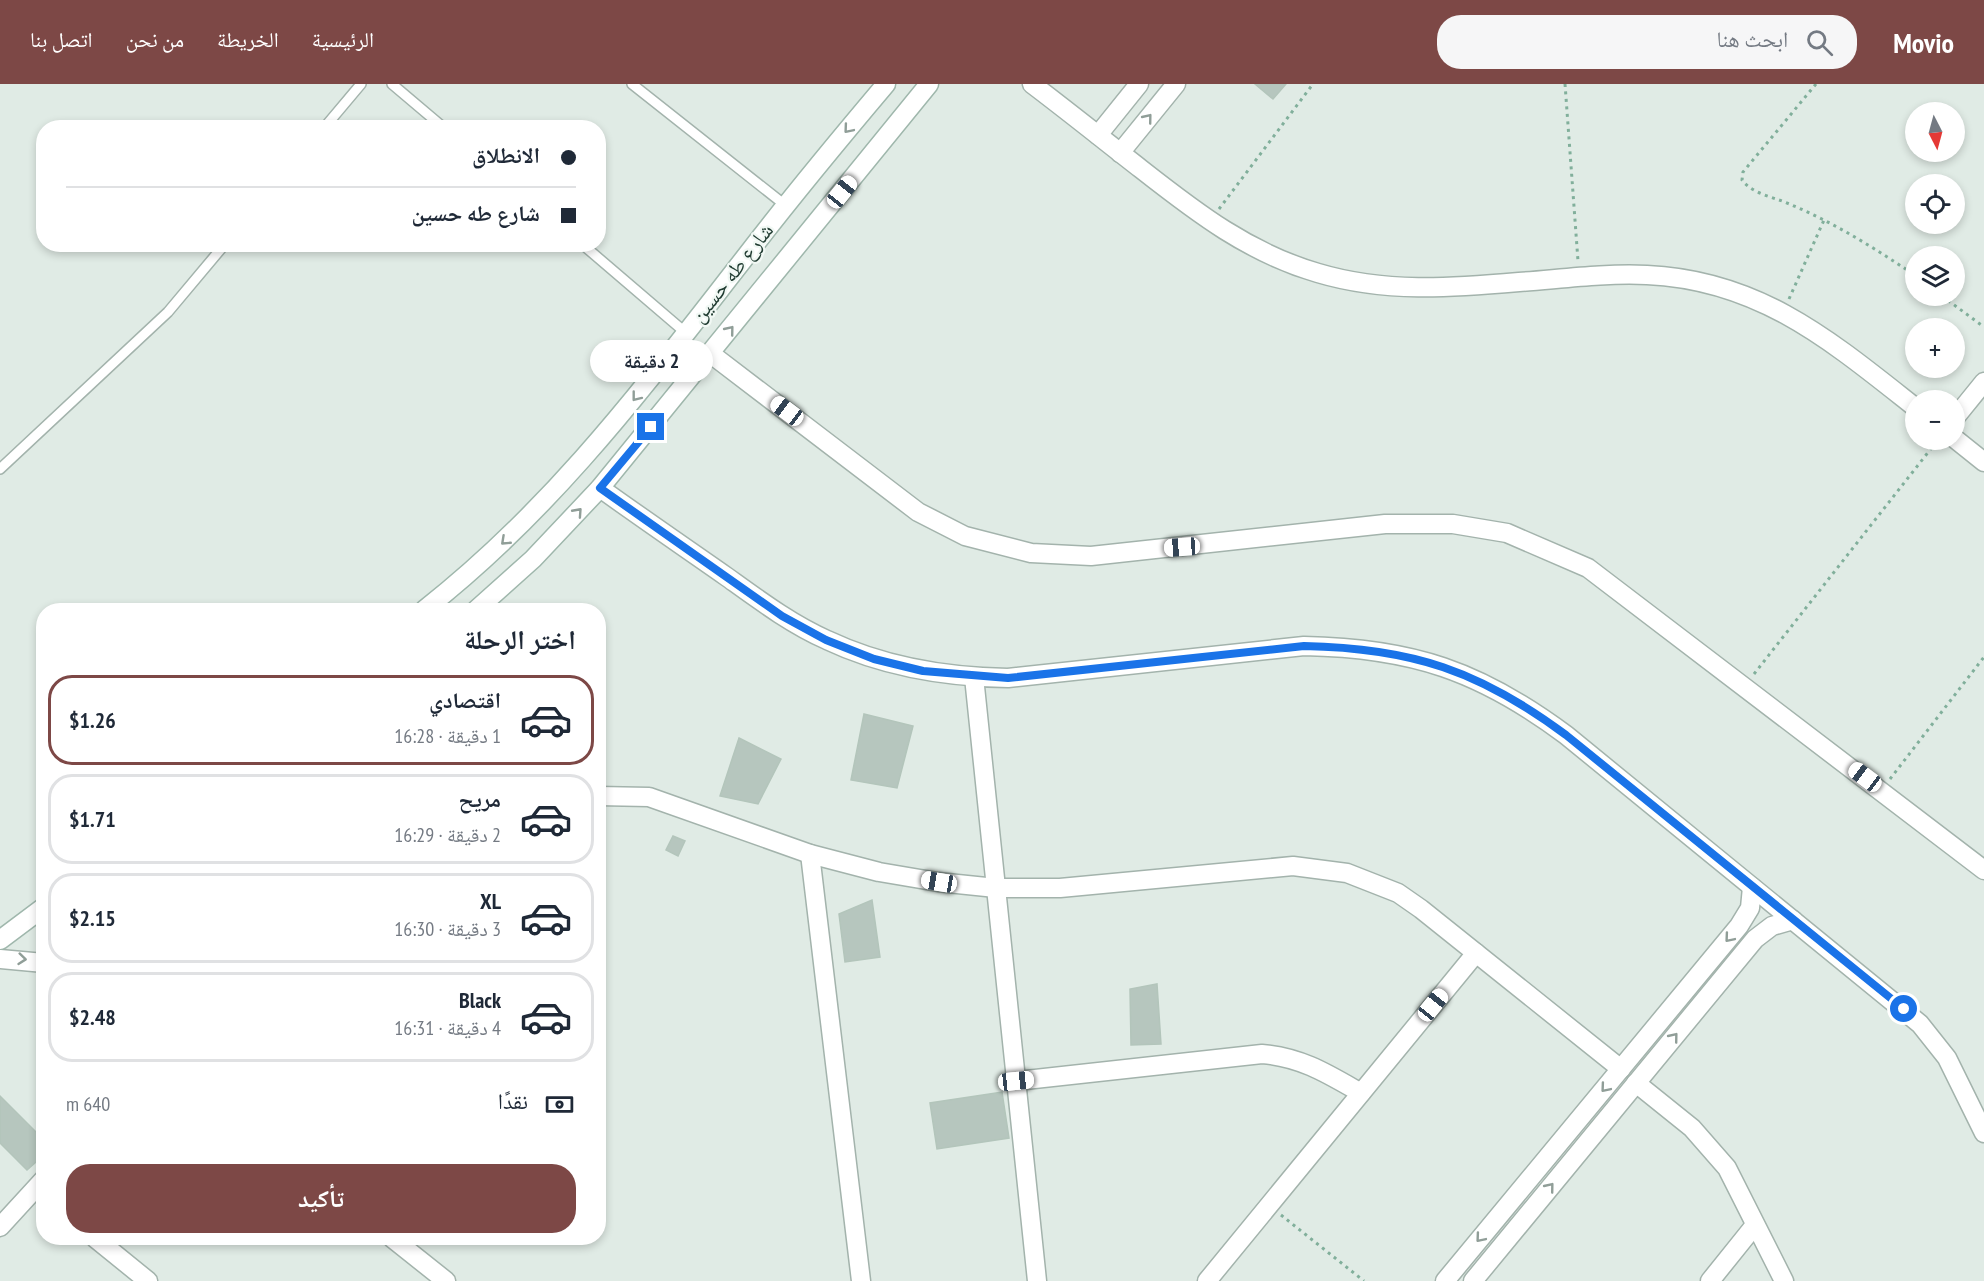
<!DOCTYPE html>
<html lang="ar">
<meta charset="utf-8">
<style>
body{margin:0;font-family:"PT Sans Narrow","Noto Naskh Arabic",sans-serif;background:#f6f6f7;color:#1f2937;direction:rtl;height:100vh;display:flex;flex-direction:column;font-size:22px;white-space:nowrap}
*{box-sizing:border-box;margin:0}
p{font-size:20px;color:#747a83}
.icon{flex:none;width:33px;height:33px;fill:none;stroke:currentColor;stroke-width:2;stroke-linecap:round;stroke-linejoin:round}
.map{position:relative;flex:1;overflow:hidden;direction:ltr}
.side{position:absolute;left:36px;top:519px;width:570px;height:642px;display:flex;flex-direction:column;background:#fff;border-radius:24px;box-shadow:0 3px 9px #0003;direction:rtl}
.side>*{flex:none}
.hud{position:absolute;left:36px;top:36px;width:570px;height:132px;border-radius:24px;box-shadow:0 3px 9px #0003;direction:rtl;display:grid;align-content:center;height:132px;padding:0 30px;background:#fff}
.needle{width:39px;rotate:174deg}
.buttons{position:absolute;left:1905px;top:18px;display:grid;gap:12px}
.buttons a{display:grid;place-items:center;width:60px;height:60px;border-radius:50%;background:#fff;box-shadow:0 3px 9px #0003;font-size:30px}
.end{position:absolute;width:27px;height:27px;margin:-14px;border:8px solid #1a73e8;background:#fff;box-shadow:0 0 0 3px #fff}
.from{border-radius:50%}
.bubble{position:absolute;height:42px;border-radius:21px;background:#fff;box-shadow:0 3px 9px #0003;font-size:20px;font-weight:700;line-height:42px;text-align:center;direction:rtl}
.car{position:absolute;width:18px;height:36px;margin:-18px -9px;border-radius:8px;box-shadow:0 0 4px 2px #0007;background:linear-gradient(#fff 24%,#345 0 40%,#fff 0 76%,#345 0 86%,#fff 0)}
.hud b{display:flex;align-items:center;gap:21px;height:57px;font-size:22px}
.hud b+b{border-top:2px solid #e0e1e3}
.hud i{width:15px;height:15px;background:#1f2937}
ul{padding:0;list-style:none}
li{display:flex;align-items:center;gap:18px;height:90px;margin:0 12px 9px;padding:0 18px;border:3px solid #e0e1e3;border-radius:24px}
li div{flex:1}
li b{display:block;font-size:22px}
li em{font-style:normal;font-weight:700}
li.selected{border-color:#7d4846}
li>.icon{width:54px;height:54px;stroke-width:1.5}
h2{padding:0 30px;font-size:27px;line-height:72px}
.pay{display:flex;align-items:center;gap:15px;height:66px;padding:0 30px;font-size:22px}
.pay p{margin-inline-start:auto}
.primary-button{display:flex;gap:12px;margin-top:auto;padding:12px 30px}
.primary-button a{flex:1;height:69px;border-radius:24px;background:#7d4846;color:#fff;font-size:24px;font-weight:700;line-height:69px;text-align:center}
header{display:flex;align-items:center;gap:36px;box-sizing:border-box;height:84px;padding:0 30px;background:#7d4846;color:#fff}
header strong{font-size:28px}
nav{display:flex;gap:33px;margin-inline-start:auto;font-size:21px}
.search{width:420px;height:54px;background:#f6f6f7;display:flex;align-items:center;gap:15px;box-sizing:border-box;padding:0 21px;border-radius:24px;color:#747a83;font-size:22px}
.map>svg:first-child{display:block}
</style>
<header>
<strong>Movio</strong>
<div class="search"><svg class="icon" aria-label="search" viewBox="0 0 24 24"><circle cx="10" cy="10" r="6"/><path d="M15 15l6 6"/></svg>ابحث هنا</div>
<nav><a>الرئيسية</a><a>الخريطة</a><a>من نحن</a><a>اتصل بنا</a></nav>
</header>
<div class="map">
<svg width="1984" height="1197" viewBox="0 0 1984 1197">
<rect width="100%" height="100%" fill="#e0ebe5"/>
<g fill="#b6c6be" stroke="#b3c5bb" stroke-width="1.5">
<path d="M1255,0H1286L1273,15Z"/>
<path d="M864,630L913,642L897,704L851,696Z"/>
<path d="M739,654L781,675L758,720L720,712Z"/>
<path d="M673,752L685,757L678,772L666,766Z"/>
<path d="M872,816L880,873L845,878L839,830Z"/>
<path d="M1157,900L1161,960L1131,961L1130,905Z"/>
<path d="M1002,1008L1009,1054L937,1065L930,1019Z"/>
<path d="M0,1012L44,1056V1071L27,1086L0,1059Z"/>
</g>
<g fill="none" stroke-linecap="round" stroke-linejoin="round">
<defs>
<g id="service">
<path d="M392,0L444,44"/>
<path d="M632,0L785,121"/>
<path d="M324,44L361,0"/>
<path d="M582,160L686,249"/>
<path d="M0,385L168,228L225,160"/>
</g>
<g id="minor">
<path d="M711,270L918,428L965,452L1031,469L1091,472L1385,440H1453L1507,449L1588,484L1984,786"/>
<path d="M1954,335L1984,298"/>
<path d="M600,404C642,434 684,463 727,493C759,516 791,540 827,556C884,583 946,593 1008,594L1304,562C1412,564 1480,587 1566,651L1920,940L1947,974L1984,1049"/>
<path d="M974,593L1037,1197"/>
<path d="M598,712L649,713L810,770L879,788L938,798L996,804H1060L1293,782L1347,789L1398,809L1421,825L1621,985"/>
<path d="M810,770L861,1197"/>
<path d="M0,875L44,879"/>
<path d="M1016,997L1262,970C1301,973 1328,990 1361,1009"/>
<path d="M1636,999L1692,1044L1727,1084L1784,1197"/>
<path d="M0,1143L44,1095"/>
<path d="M95,1154L148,1197"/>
<path d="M392,1154L446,1197"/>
<path d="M1207,1197L1476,869"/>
<path d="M1445,1197L1739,842L1750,824L1752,803"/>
<path d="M1473,1197L1755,855L1772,842L1793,836"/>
<path d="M1710,1197L1755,1141"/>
</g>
<g id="tertiary">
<path d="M1032,0C1069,28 1105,57 1141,85C1197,129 1249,169 1318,189C1385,209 1451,204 1519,198C1561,195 1604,189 1647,191C1760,196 1831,257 1916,324"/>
<path d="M1098,51L1139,0"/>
<path d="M1120,69L1176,0"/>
<path d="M1954,354L1984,378"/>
</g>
<g id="secondary">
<path d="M424,526C553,425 643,304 743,176C789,116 837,58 886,0"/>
<path d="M476,526L533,475L600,404L929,0"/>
<path d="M0,856L44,823"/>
</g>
</defs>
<use href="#service" stroke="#a3b3ac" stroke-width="12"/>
<use href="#minor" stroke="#a3b3ac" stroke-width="21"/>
<use href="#tertiary" stroke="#a3b3ac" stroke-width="21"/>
<use href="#secondary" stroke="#9fb7ac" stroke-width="21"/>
<g stroke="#81af9b" stroke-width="3" stroke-dasharray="3 4.5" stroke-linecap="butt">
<path d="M1565,0L1578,177"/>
<path d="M1816,0L1743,88L1742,96C1751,108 1768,112 1782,117C1830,136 1873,163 1916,192"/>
<path d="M1219,125L1313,0"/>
<path d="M1942,212L1984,243"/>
<path d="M1789,215L1824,136"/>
<path d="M1754,590L1937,357"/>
<path d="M1890,695L1984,573"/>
<path d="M1281,1131L1364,1197"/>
</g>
<use href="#service" stroke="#fff" stroke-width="9"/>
<use href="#minor" stroke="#fff" stroke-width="18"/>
<use href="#tertiary" stroke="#fff" stroke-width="18"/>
<use href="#secondary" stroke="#fff" stroke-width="18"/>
</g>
<defs><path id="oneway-chevron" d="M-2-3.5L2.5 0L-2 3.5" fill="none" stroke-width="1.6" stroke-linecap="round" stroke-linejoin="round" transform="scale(1.5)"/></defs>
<g stroke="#909e98">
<use href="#oneway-chevron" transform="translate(1148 34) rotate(-51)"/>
<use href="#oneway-chevron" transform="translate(848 45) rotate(130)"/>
<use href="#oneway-chevron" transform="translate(730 246) rotate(-51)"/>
<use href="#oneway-chevron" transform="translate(636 313) rotate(128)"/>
<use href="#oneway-chevron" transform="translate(578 428) rotate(-48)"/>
<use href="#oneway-chevron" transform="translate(505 457) rotate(137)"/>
<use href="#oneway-chevron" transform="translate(1729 854) rotate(130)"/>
<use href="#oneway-chevron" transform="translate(22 875) rotate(6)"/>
<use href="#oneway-chevron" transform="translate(1674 953) rotate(-51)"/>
<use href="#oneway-chevron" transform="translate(1605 1004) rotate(130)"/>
<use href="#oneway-chevron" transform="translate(1550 1103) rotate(-51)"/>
<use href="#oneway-chevron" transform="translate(1480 1154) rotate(130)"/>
</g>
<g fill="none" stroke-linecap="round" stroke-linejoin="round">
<path stroke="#1a73e8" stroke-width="8" d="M651,343L600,404L782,532L826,556L874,575L923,587L1008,594L1304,562C1412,564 1480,587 1566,651L1904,925"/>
</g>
<g text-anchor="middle" stroke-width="4.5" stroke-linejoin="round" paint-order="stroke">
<g font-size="21" fill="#213c32" stroke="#f1f8f4">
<text transform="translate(732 189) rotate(-52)" y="7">شارع طه حسين</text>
</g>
</g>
</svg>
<div class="buttons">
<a><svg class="needle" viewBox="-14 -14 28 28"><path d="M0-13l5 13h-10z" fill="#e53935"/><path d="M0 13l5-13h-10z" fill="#747a83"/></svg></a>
<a><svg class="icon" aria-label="locate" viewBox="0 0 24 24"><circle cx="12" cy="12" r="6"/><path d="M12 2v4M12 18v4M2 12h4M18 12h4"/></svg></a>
<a><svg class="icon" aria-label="layers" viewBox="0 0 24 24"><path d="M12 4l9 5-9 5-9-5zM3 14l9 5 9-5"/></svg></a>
<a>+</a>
<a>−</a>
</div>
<i class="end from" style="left:1904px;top:925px"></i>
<i class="end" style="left:651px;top:343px"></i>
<div class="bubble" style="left:590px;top:256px;width:123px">2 دقيقة</div>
<i class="car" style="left:842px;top:108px;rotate:39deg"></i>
<i class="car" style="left:787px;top:327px;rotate:307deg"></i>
<i class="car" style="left:1182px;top:463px;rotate:266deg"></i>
<i class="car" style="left:1865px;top:693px;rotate:307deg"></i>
<i class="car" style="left:939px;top:798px;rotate:280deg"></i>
<i class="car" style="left:1433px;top:921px;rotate:39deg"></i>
<i class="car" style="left:1016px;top:997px;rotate:84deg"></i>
<div class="hud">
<b><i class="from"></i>الانطلاق</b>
<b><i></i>شارع طه حسين</b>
</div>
<section class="side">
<h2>اختر الرحلة</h2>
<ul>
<li class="selected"><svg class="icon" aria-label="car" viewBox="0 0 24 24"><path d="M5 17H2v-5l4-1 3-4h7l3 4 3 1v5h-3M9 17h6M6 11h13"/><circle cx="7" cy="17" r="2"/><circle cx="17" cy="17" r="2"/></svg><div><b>اقتصادي</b><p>1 دقيقة · 16:28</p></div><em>$1.26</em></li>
<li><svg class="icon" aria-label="car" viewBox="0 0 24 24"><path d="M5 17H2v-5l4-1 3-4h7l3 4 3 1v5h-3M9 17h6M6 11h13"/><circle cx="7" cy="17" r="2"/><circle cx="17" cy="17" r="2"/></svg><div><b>مريح</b><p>2 دقيقة · 16:29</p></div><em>$1.71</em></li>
<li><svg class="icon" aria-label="car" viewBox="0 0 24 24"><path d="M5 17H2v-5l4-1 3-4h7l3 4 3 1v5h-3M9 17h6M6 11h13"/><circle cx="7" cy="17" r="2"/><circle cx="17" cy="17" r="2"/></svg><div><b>XL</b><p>3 دقيقة · 16:30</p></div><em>$2.15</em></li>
<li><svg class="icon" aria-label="car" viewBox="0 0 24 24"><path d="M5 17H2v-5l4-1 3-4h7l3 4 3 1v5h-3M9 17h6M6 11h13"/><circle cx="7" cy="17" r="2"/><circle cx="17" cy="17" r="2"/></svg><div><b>Black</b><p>4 دقيقة · 16:31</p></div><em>$2.48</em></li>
</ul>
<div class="pay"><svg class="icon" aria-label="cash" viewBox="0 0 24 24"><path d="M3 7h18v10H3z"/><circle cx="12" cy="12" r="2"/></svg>نقدًا<p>640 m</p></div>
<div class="primary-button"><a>تأكيد</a></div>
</section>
</div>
